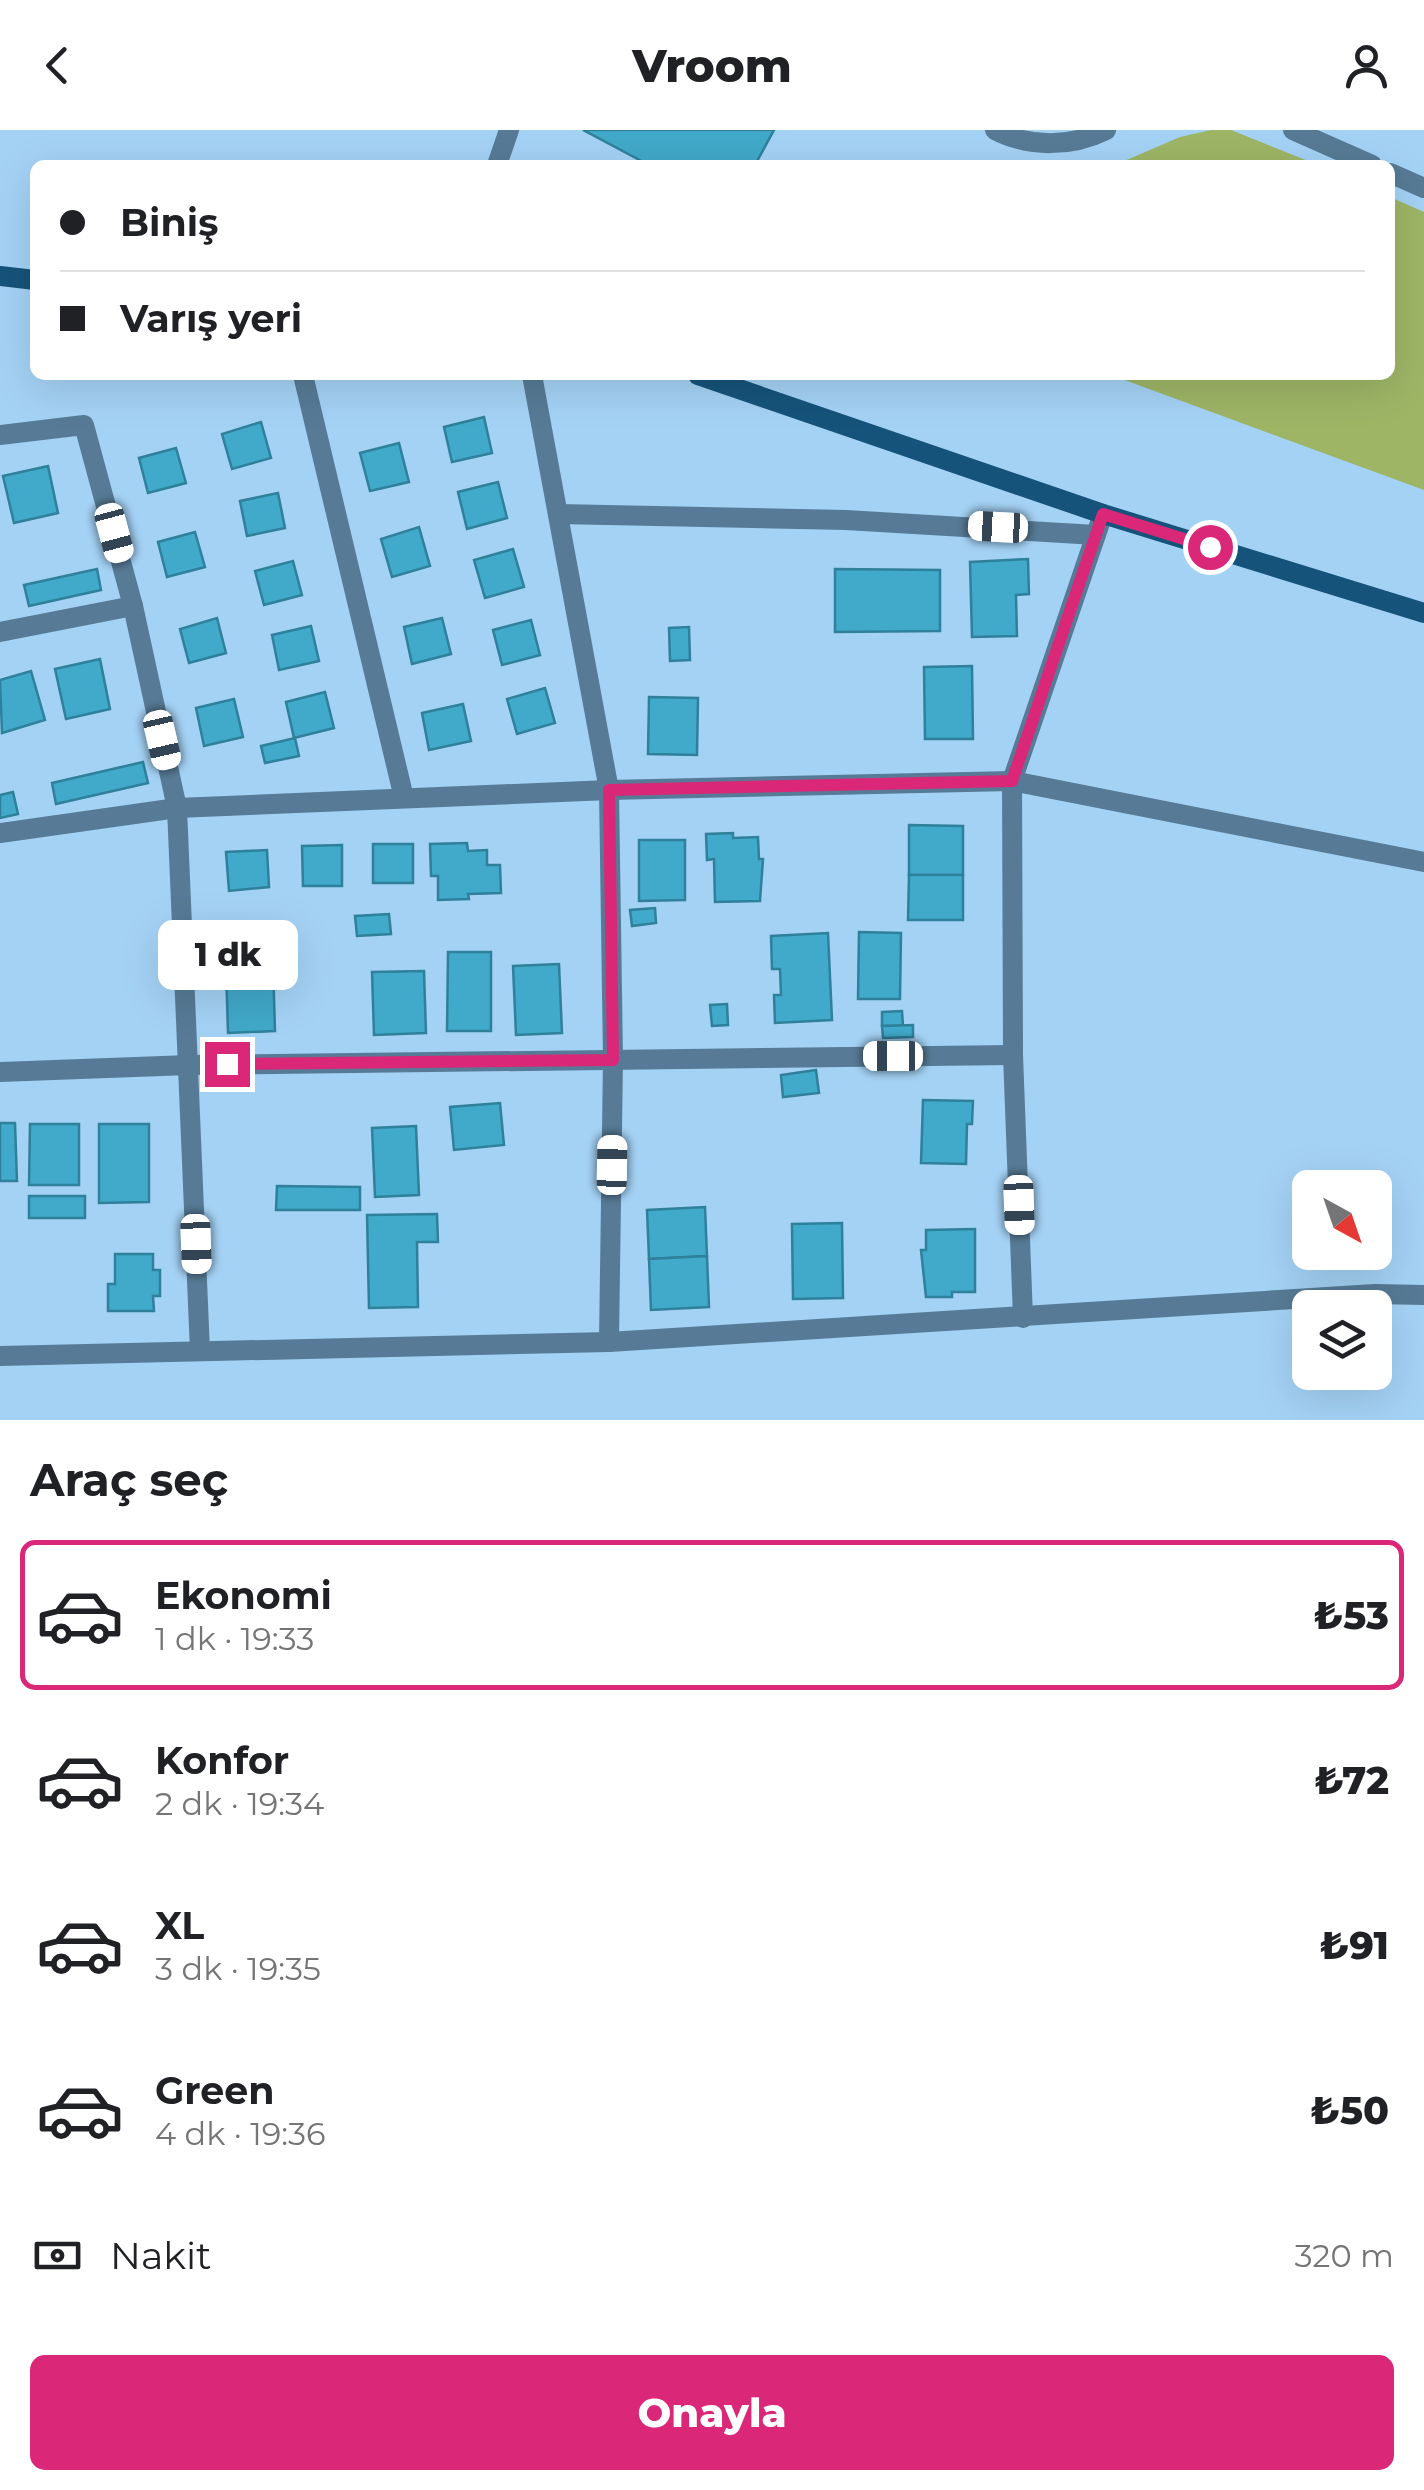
<!DOCTYPE html>
<html lang="tr">
<meta charset="utf-8">
<style>
body{margin:0;font-family:Montserrat,sans-serif;background:#f2f2f2;color:#202124;height:100vh;display:flex;flex-direction:column;font-size:38px;white-space:nowrap}
*{box-sizing:border-box;margin:0}
p{font-size:32px;color:#757577}
.icon{flex:none;width:55px;height:55px;fill:none;stroke:currentColor;stroke-width:2;stroke-linecap:round;stroke-linejoin:round}
.map{position:relative;height:1290px;overflow:hidden}
.panel{display:flex;flex-direction:column;background:#fff;flex:1}
.panel>*{flex:none}
.hud{position:absolute;left:30px;top:30px;width:1365px;height:220px;border-radius:15px;box-shadow:0 10px 40px #0002;display:grid;align-content:center;height:220px;padding:0 30px;background:#fff}
.needle{width:65px;rotate:140deg}
.tools{position:absolute;left:1292px;top:1040px;display:grid;gap:20px}
.tools a{display:grid;place-items:center;width:100px;height:100px;border-radius:15px;background:#fff;box-shadow:0 10px 40px #0002;font-size:50px}
.end{position:absolute;width:45px;height:45px;margin:-22px;border:12px solid #db2777;background:#fff;box-shadow:0 0 0 5px #fff}
.from{border-radius:50%}
.bubble{position:absolute;height:70px;border-radius:15px;background:#fff;box-shadow:0 10px 40px #0002;font-size:32px;font-weight:800;line-height:70px;text-align:center}
.car{position:absolute;width:30px;height:60px;margin:-30px -15px;border-radius:12px;box-shadow:0 0 8px 2px #0007;background:linear-gradient(#fff 24%,#345 0 40%,#fff 0 76%,#345 0 86%,#fff 0)}
.hud b{display:flex;align-items:center;gap:35px;height:95px;font-size:38px}
.hud b+b{border-top:2px solid #e0e0e0}
.hud i{width:25px;height:25px;background:#202124}
ul{padding:0;list-style:none}
li{display:flex;align-items:center;gap:30px;height:150px;margin:0 20px 15px;padding:0 10px;border:5px solid transparent;border-radius:15px}
li div{flex:1}
li b{display:block;font-size:38px}
li em{font-style:normal;font-weight:800}
li.current{border-color:#db2777}
li>.icon{width:90px;height:90px;stroke-width:1.5}
h2{padding:0 30px;font-size:45px;line-height:120px}
.pay{display:flex;align-items:center;gap:25px;height:110px;padding:0 30px;font-size:38px}
.pay p{margin-inline-start:auto}
.cta{display:flex;gap:20px;margin-top:auto;padding:20px 30px}
.cta a{flex:1;height:115px;border-radius:15px;background:#db2777;color:#fff;font-size:40px;font-weight:800;line-height:115px;text-align:center}
header{display:flex;justify-content:space-between;align-items:center;height:130px;padding:0 30px;background:#fff;font-size:45px;font-weight:800}
.map>svg:first-child{display:block}
</style>
<header><svg class="icon" aria-label="back" viewBox="0 0 24 24"><path d="M15 5l-7 7 7 7"/></svg>Vroom<svg class="icon" aria-label="person" viewBox="0 0 24 24"><circle cx="12" cy="8" r="4"/><path d="M4 21q1-7 8-7t8 7"/></svg></header>
<div class="map">
<svg width="1424" height="1290" viewBox="0 0 1424 1290">
<rect width="100%" height="100%" fill="#a4d2f5"/>
<g fill="#9eb566">
<path d="M1211,0H1231L1318,35H1115L1180,7Z"/>
<path d="M1390,67L1424,82V360L1111,245H1390Z"/>
</g>
<g fill="#41a9ca" stroke="#2f809a" stroke-width="2.5">
<path d="M583,0H774L755,35H649Z"/>
<path d="M484,287L492,323L452,332L444,297Z"/>
<path d="M261,292L271,328L232,339L222,304Z"/>
<path d="M399,313L409,352L370,361L360,323Z"/>
<path d="M176,318L186,353L148,363L139,328Z"/>
<path d="M48,336L58,383L14,393L3,346Z"/>
<path d="M498,352L507,388L467,399L458,362Z"/>
<path d="M278,363L285,398L247,406L240,371Z"/>
<path d="M419,397L430,436L392,447L381,409Z"/>
<path d="M195,402L205,437L167,447L158,412Z"/>
<path d="M513,419L524,457L485,468L474,430Z"/>
<path d="M1028,429L1029,464L1016,465L1017,506L972,507L970,432Z"/>
<path d="M293,431L302,465L264,475L255,441Z"/>
<path d="M97,439L101,460L29,476L24,455Z"/>
<path d="M835,439L940,440V501L835,502Z"/>
<path d="M217,488L226,523L189,533L180,499Z"/>
<path d="M442,488L451,524L412,534L404,497Z"/>
<path d="M531,490L540,525L502,535L493,500Z"/>
<path d="M311,496L319,531L279,540L272,505Z"/>
<path d="M689,497L690,530L670,531L669,498Z"/>
<path d="M100,529L110,579L66,589L55,539Z"/>
<path d="M972,536L973,609H925L924,537Z"/>
<path d="M31,541L45,590L2,603L0,550Z"/>
<path d="M545,558L555,593L517,604L507,569Z"/>
<path d="M325,562L334,598L294,608L286,572Z"/>
<path d="M649,567L698,568L697,625L648,624Z"/>
<path d="M234,569L243,607L204,616L196,578Z"/>
<path d="M463,574L471,611L429,620L422,583Z"/>
<path d="M295,608L299,626L265,633L261,616Z"/>
<path d="M143,632L148,653L56,674L52,653Z"/>
<path d="M13,662L18,684L0,688V665Z"/>
<path d="M909,695L963,696V745H909Z"/>
<path d="M733,703V708L758,707L759,729H763L760,771L715,772L714,729L707,730L706,704Z"/>
<path d="M639,710H685V770L639,771Z"/>
<path d="M467,713L468,721L487,720V735H500L501,763L468,764L469,769L438,770V746H431L430,714Z"/>
<rect x="373" y="714" width="40" height="39"/>
<path d="M342,715V756H303L302,716Z"/>
<path d="M267,720L269,757L229,761L226,722Z"/>
<path d="M909,745H963V790H908Z"/>
<path d="M655,778L656,793L632,796L630,780Z"/>
<path d="M389,784L391,804L357,806L355,786Z"/>
<path d="M859,802L901,803L900,869H858Z"/>
<path d="M828,803L832,890L775,893L774,865H781L780,839H772L771,806Z"/>
<path d="M448,822H491V901H447Z"/>
<path d="M559,834L562,903L516,905L513,836Z"/>
<path d="M273,835L275,901L228,903L226,836Z"/>
<path d="M424,841L426,903L374,905L372,842Z"/>
<path d="M727,874L728,895L712,896L710,875Z"/>
<path d="M902,881L903,896H882V882Z"/>
<path d="M913,895V907L883,908L882,896Z"/>
<path d="M816,940L819,963L783,967L781,945Z"/>
<path d="M923,970L973,971L972,994H967L966,1034L921,1033Z"/>
<path d="M500,973L504,1015L454,1020L450,977Z"/>
<path d="M0,993H15L17,1051H0Z"/>
<path d="M30,994H79V1055H29Z"/>
<path d="M99,994H149V1072L99,1073Z"/>
<path d="M416,996L419,1065L375,1067L372,998Z"/>
<path d="M277,1056L360,1057V1080H276Z"/>
<rect x="29" y="1066" width="56" height="22"/>
<path d="M705,1077L707,1126L649,1129L647,1080Z"/>
<path d="M437,1084L438,1112H417L418,1177L369,1178L367,1085Z"/>
<path d="M842,1093L843,1168L793,1169L792,1094Z"/>
<path d="M975,1099V1162H952V1167H926L921,1120H926V1100Z"/>
<path d="M115,1124H153V1140H160V1166H153L154,1181H108V1154H115Z"/>
<path d="M707,1126L709,1177L651,1180L649,1129Z"/>
</g>
<g fill="none" stroke-linecap="round" stroke-linejoin="round">
<g stroke="#577b96" stroke-width="20">
<path d="M995,0C1030,18 1072,17 1106,0"/>
<path d="M1293,0L1372,35"/>
<path d="M497,35L509,0"/>
<path d="M1390,43L1424,58"/>
<path d="M303,245L404,668"/>
<path d="M532,245L609,660L613,929L609,1212"/>
<path d="M0,305L84,295L133,476L177,678L200,1221"/>
<path d="M558,384L846,390L1096,405"/>
<path d="M0,502L133,476"/>
<path d="M0,703L177,678L609,660L1012,651L1424,732"/>
<path d="M0,942L189,935L1013,925"/>
<path d="M1023,1188L1013,925L1012,651L1103,384"/>
<path d="M0,1226L609,1212L1375,1164L1424,1165"/>
</g>
<g stroke="#16537a" stroke-width="20">
<path d="M0,146L35,150"/>
<path d="M698,245L1103,384L1424,483"/>
</g>
</g>
<g fill="none" stroke-linecap="round" stroke-linejoin="round">
<path stroke="#db2777" stroke-width="12" d="M227,934L613,930L609,660L1012,651L1103,384L1210,417"/>
</g>
</svg>
<div class="tools">
<a><svg class="needle" viewBox="-14 -14 28 28"><path d="M0-13l5 13h-10z" fill="#e53935"/><path d="M0 13l5-13h-10z" fill="#757577"/></svg></a>
<a><svg class="icon" aria-label="layers" viewBox="0 0 24 24"><path d="M12 4l9 5-9 5-9-5zM3 14l9 5 9-5"/></svg></a>
</div>
<i class="end from" style="left:1210px;top:417px"></i>
<i class="end" style="left:227px;top:934px"></i>
<div class="bubble" style="left:158px;top:790px;width:140px">1 dk</div>
<i class="car" style="left:998px;top:397px;rotate:273deg"></i>
<i class="car" style="left:114px;top:403px;rotate:165deg"></i>
<i class="car" style="left:162px;top:610px;rotate:167deg"></i>
<i class="car" style="left:893px;top:926px;rotate:270deg"></i>
<i class="car" style="left:612px;top:1035px;rotate:1deg"></i>
<i class="car" style="left:1019px;top:1075px;rotate:178deg"></i>
<i class="car" style="left:196px;top:1114px;rotate:178deg"></i>
<div class="hud">
<b><i class="from"></i>Biniş</b>
<b><i></i>Varış yeri</b>
</div>
</div>
<section class="panel">
<h2>Araç seç</h2>
<ul>
<li class="current"><svg class="icon" aria-label="car" viewBox="0 0 24 24"><path d="M5 17H2v-5l4-1 3-4h7l3 4 3 1v5h-3M9 17h6M6 11h13"/><circle cx="7" cy="17" r="2"/><circle cx="17" cy="17" r="2"/></svg><div><b>Ekonomi</b><p>1 dk · 19:33</p></div><em>₺53</em></li>
<li><svg class="icon" aria-label="car" viewBox="0 0 24 24"><path d="M5 17H2v-5l4-1 3-4h7l3 4 3 1v5h-3M9 17h6M6 11h13"/><circle cx="7" cy="17" r="2"/><circle cx="17" cy="17" r="2"/></svg><div><b>Konfor</b><p>2 dk · 19:34</p></div><em>₺72</em></li>
<li><svg class="icon" aria-label="car" viewBox="0 0 24 24"><path d="M5 17H2v-5l4-1 3-4h7l3 4 3 1v5h-3M9 17h6M6 11h13"/><circle cx="7" cy="17" r="2"/><circle cx="17" cy="17" r="2"/></svg><div><b>XL</b><p>3 dk · 19:35</p></div><em>₺91</em></li>
<li><svg class="icon" aria-label="car" viewBox="0 0 24 24"><path d="M5 17H2v-5l4-1 3-4h7l3 4 3 1v5h-3M9 17h6M6 11h13"/><circle cx="7" cy="17" r="2"/><circle cx="17" cy="17" r="2"/></svg><div><b>Green</b><p>4 dk · 19:36</p></div><em>₺50</em></li>
</ul>
<div class="pay"><svg class="icon" aria-label="cash" viewBox="0 0 24 24"><path d="M3 7h18v10H3z"/><circle cx="12" cy="12" r="2"/></svg>Nakit<p>320 m</p></div>
<div class="cta"><a>Onayla</a></div>
</section>
